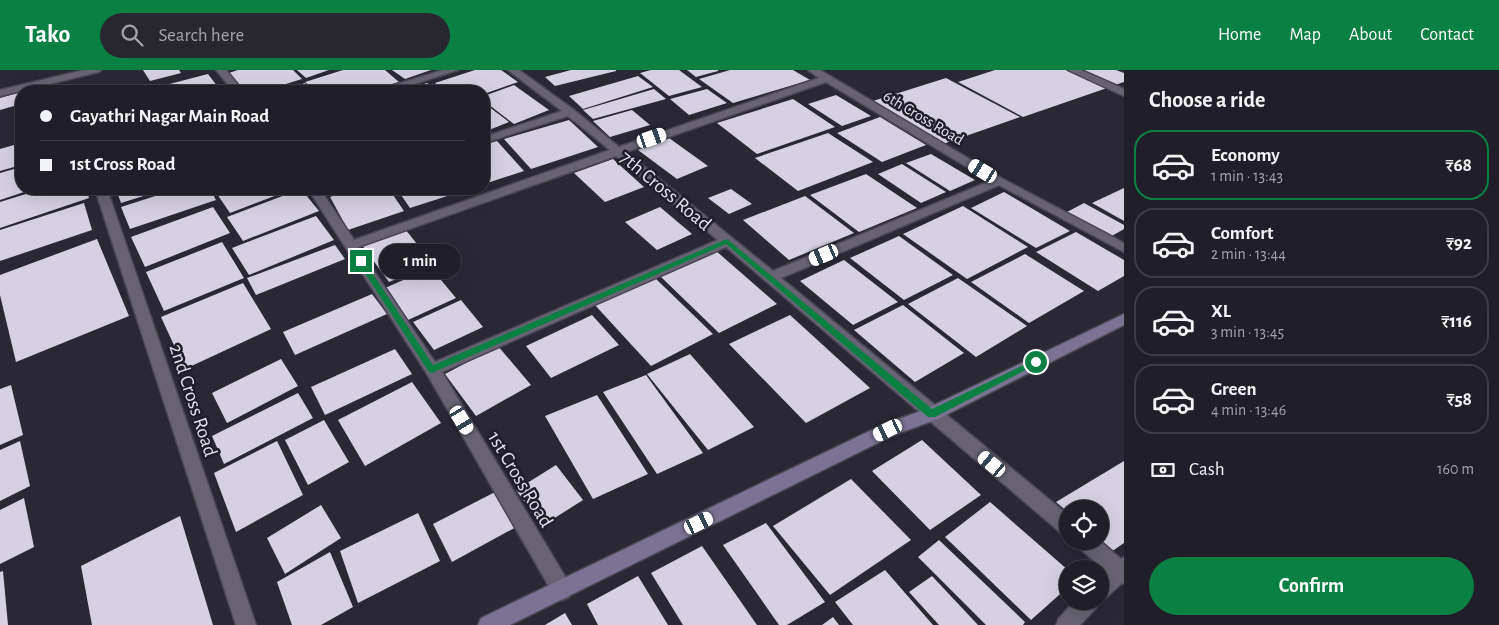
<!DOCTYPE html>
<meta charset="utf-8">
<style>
body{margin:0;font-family:"Alegreya Sans",sans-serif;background:#282730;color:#f1f3f6;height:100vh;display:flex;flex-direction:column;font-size:19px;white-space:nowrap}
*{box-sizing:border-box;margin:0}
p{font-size:16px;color:#a2a2a8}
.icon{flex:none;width:28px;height:28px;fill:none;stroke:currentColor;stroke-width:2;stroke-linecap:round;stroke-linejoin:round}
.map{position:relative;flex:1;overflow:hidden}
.drawer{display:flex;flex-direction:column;background:#201e28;width:375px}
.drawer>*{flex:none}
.top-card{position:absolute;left:15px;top:15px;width:475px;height:110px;border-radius:20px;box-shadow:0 5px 20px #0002,0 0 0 1px #3d3c45;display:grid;align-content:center;height:110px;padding:0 25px;background:#201e28}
.controls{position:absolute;left:1059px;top:430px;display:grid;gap:10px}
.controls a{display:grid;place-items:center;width:50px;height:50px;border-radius:50%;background:#201e28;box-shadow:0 5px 20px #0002,0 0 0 1px #3d3c45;font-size:25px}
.end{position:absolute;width:22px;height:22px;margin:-11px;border:6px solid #0b8043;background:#fff;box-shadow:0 0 0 2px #fff}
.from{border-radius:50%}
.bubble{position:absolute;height:35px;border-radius:18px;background:#201e28;box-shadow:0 5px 20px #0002,0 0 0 1px #3d3c45;font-size:16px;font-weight:700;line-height:35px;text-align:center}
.car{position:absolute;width:15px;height:30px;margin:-15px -8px;border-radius:6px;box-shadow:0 0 4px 1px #0007;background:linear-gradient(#fff 24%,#345 0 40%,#fff 0 76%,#345 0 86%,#fff 0)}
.top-card b{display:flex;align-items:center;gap:18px;height:48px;font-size:19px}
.top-card b+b{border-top:1px solid #3d3c45}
.top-card i{width:12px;height:12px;background:#f1f3f6}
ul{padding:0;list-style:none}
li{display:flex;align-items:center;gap:15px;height:70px;margin:0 10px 8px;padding:0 15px;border:2px solid #3d3c45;border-radius:20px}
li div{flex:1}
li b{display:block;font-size:19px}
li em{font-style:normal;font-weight:700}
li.selected{border-color:#0b8043}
li>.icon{width:45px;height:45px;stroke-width:1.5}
h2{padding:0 25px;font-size:22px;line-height:60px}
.pay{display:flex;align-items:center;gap:12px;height:55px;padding:0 25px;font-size:19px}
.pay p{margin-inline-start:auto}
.action{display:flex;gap:10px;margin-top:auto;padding:10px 25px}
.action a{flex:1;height:58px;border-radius:30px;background:#0b8043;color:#fff;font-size:20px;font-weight:700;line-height:58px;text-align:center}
header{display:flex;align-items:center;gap:30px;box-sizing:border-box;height:70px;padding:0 25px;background:#0b8043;color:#fff}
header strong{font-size:24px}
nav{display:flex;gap:28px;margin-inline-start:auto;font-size:18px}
.search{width:350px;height:45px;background:#282730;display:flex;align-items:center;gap:12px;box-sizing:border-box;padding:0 18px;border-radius:28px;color:#a2a2a8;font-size:19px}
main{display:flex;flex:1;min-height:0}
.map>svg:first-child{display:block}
</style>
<header>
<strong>Tako</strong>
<div class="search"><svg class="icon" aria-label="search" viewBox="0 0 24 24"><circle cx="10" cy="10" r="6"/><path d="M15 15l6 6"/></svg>Search here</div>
<nav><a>Home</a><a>Map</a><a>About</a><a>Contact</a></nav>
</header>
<main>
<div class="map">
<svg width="1124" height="555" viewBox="0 0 1124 555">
<rect width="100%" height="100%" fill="#2b2836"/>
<g fill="#d5d0e4">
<path d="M143,0H179L181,3L150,11Z"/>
<path d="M238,0H293L302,9L263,21H244L229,3Z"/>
<path d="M297,0H329L306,8Z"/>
<path d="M343,0H385L399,12L371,21H315L305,12Z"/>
<path d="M392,0H431L405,9Z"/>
<path d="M475,0H501L518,12L484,24V21H445L435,13Z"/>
<path d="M571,0H616V1L555,16L545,7Z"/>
<path d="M651,0H679L702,17L669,26L640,3Z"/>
<path d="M687,0H718V1L696,7Z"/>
<path d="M730,0H793L810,10L733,33L699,9Z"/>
<path d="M995,0H1066L1107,18L1023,47L958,12Z"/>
<path d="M1083,0H1116L1124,3V12L1115,15Z"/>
<path d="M208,4L221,21H156L154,18Z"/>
<path d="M638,6L653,17L583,39L569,26Z"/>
<path d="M946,8L1020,47L943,74L873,31Z"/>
<path d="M305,13L312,21H281Z"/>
<path d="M427,13L438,21H403Z"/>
<path d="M514,15L549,40L514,54L484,31V26Z"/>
<path d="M654,19L666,29L593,49L583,40Z"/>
<path d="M707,19L727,33L689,45L670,29Z"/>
<path d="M21,22V34L0,40V28Z"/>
<path d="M836,25L871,46L842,56L808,34Z"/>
<path d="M793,29L835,57L757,84L717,53Z"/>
<path d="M484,33L509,52L484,62Z"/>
<path d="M632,40L650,55L610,67L593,51Z"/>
<path d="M880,47L926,75L882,92L837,63Z"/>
<path d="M569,50L598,77L531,99L504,69Z"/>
<path d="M828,63L873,92L798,121L755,88Z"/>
<path d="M669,68L708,96L677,109L638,80Z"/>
<path d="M497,71L524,101L484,114V75Z"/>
<path d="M21,73V95L0,101V79Z"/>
<path d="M931,84L975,110L950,121L906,93Z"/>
<path d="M613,89L644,117L605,132L574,103Z"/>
<path d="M902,94L946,122L921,133L878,104Z"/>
<path d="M21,97V119H33L0,130V103Z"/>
<path d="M866,104L917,138L859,162L810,125Z"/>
<path d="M1124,118V151L1092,133Z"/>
<path d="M42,119H86L89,128L0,158V132Z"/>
<path d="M116,119H166L121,133Z"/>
<path d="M177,119H210L216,130L130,159L121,137Z"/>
<path d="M220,119H293L230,143L215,121Z"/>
<path d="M301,119L319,141L243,171L227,147Z"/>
<path d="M356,119H389L404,141L348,160L330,127Z"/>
<path d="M397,119H461L463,121L410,138Z"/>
<path d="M731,119L752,134L729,144L708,128Z"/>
<path d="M1004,122L1070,161L1036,178L971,138Z"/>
<path d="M805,126L854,163L789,190L743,150Z"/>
<path d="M84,133L92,160L0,191V160Z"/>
<path d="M1084,133L1124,155V159L1110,167L1067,142Z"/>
<path d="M963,136L1028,177L967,209L903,164Z"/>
<path d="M213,137L230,163L145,197L131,167Z"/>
<path d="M660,137L692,164L657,180L625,152Z"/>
<path d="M316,146L334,170L249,205L232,178Z"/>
<path d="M405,159L433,194L389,212L362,175Z"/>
<path d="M1076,162L1124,190V206L1098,221L1036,182Z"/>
<path d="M899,166L953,205L904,230L850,188Z"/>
<path d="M97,169L129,246L16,292L0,225V205Z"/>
<path d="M222,172L244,208L164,241L146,202Z"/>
<path d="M335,175L345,189L256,225L247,208Z"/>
<path d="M715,180L777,234L719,263L659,205Z"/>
<path d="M1025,184L1084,221L1029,253L971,212Z"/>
<path d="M844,190L898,232L853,255L800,211Z"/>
<path d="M431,198L456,228L408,250L385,218Z"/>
<path d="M654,207L713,264L651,296L594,234Z"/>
<path d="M958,208L1027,256L976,287L908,234Z"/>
<path d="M243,213L271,259L185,299L161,247Z"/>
<path d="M372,224L387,244L295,285L283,262Z"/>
<path d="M461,230L483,257L434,280L413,252Z"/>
<path d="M903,235L964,283L915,312L854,260Z"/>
<path d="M592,245L619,275L551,308L526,276Z"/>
<path d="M790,245L870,318L806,353L729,274Z"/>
<path d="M498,276L531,315L476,346L445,304Z"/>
<path d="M395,279L412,304L325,345L311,317Z"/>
<path d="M690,284L754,357L708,380L647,304Z"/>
<path d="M281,289L298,316L227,353L212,323Z"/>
<path d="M646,305L703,383L657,404L603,322Z"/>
<path d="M412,312L441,353L365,396L338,350Z"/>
<path d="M11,315L23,365L0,375V319Z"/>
<path d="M298,323L313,348L224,394L212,366Z"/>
<path d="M597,325L648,404L593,429L545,346Z"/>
<path d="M324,350L349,392L308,415L285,370Z"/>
<path d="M922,370L981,425L930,460L872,401Z"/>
<path d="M20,371L30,416L0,431V380Z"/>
<path d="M277,371L303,425L236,462L214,403Z"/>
<path d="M1124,391V473L1111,482L1100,472V439H1068V442L1056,432Z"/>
<path d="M556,395L583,430L542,456L516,420Z"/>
<path d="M851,409L911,470L830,525L773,456Z"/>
<path d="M497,421L518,456L452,492L433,454Z"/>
<path d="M24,428L34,477L0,494V440Z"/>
<path d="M990,432L1068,500V517L1031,550L945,467Z"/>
<path d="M321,435L341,468L285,504L267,468Z"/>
<path d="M418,443L440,491L358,533L340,481Z"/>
<path d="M180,446L213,555H92L81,496Z"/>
<path d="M766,453L825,532L787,555H779L723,475Z"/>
<path d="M939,470L1025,552L1023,555H986L918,487Z"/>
<path d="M702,476L757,555H683L651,503Z"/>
<path d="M330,482L353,537L321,555H292L277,512Z"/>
<path d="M885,500L933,555H853L835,532Z"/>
<path d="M3,501L8,555H0V502Z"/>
<path d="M638,506L668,555H598L587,534Z"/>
<path d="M932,506L978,555H939L909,522Z"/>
<path d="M565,543L572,555H545Z"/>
<path d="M833,547L839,555H822Z"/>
</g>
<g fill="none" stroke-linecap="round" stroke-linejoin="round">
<defs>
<g id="street">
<path d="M84,0H101L99,2L0,26V20Z"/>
<path d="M216,0H226L243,21H233Z"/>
<path d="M443,0H458L393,21H379L381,19Z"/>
<path d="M508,0H519L574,40L619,77L819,8L808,0H820L1003,109L1124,173V182L999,115L781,208L1068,445V466L1061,463L726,177L442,302L569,513L572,520L569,527L562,530L555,527L427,304L308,119H320L354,170L610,80L568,46L484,73V67L562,41ZM826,12L990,111L773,201L626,82ZM616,86L718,170L435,292L358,177Z"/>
<path d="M1068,0H1081L1124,19V26Z"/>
<path d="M95,119H107L256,555H236Z"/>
<path d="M1076,471H1100L1121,489L1124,487V514L1122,513L1107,527L1100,530V506L1106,501L1078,477Z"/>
<path d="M1075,531H1099L1096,538L1080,555H1056L1059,548Z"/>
</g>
<path id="secondary" d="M1124,244V255L938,349L894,365L510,555H478L481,548L882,355L926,339Z"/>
</defs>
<use href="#street" stroke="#4a4653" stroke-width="3"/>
<use href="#secondary" stroke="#4a4653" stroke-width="3"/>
<use href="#street" fill="#676374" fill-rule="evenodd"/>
<use href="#secondary" fill="#7b7394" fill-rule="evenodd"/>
</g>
<path fill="#0b8043" d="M727,169L932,339L1034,290L1036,289L1041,292L935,347H928L726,174L432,303L429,302L357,191L363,189L433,295Z"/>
<g text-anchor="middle" stroke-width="5" stroke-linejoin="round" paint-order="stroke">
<g font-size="16" fill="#e3e1eb" stroke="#211e2c">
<text transform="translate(924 47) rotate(31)" y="6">6th Cross Road</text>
</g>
<g font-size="20" fill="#e3e1eb" stroke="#211e2c">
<text transform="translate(666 120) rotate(40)" y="7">7th Cross Road</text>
<text transform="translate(194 330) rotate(72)" y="7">2nd Cross Road</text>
<text transform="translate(521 409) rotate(59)" y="7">1st Cross Road</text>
</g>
</g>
</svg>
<div class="controls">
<a><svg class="icon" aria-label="locate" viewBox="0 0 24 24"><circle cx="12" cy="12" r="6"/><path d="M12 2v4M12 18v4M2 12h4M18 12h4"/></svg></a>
<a><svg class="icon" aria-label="layers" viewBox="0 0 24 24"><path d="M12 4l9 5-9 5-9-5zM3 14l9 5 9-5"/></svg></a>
</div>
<i class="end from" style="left:1036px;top:292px"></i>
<i class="end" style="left:361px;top:191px"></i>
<div class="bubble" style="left:379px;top:174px;width:82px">1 min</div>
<i class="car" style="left:652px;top:68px;rotate:71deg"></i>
<i class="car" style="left:983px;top:101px;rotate:301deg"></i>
<i class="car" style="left:824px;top:185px;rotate:247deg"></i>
<i class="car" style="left:462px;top:350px;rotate:149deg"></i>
<i class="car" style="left:888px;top:360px;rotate:244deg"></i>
<i class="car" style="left:992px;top:394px;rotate:310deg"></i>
<i class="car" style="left:699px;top:453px;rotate:64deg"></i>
<div class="top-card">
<b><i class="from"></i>Gayathri Nagar Main Road</b>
<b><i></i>1st Cross Road</b>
</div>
</div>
<section class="drawer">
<h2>Choose a ride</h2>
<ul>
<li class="selected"><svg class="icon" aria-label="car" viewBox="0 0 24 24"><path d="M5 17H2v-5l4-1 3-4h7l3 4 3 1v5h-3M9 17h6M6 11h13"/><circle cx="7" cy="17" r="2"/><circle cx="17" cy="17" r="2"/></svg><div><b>Economy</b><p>1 min · 13:43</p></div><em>₹68</em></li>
<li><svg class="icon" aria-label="car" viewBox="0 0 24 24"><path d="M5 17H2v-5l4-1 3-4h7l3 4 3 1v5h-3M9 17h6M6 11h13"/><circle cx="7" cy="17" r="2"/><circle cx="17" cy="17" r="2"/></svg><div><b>Comfort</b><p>2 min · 13:44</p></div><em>₹92</em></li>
<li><svg class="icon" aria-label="car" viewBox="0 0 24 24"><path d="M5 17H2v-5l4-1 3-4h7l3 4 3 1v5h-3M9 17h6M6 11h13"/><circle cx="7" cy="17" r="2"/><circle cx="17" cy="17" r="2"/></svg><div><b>XL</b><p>3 min · 13:45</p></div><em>₹116</em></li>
<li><svg class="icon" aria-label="car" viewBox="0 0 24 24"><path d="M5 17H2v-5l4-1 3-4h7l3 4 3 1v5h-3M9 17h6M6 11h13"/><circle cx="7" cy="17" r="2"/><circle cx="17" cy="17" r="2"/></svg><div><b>Green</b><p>4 min · 13:46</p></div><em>₹58</em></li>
</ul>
<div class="pay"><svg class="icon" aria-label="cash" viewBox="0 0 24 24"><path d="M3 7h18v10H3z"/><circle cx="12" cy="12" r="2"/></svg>Cash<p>160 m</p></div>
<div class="action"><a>Confirm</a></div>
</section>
</main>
